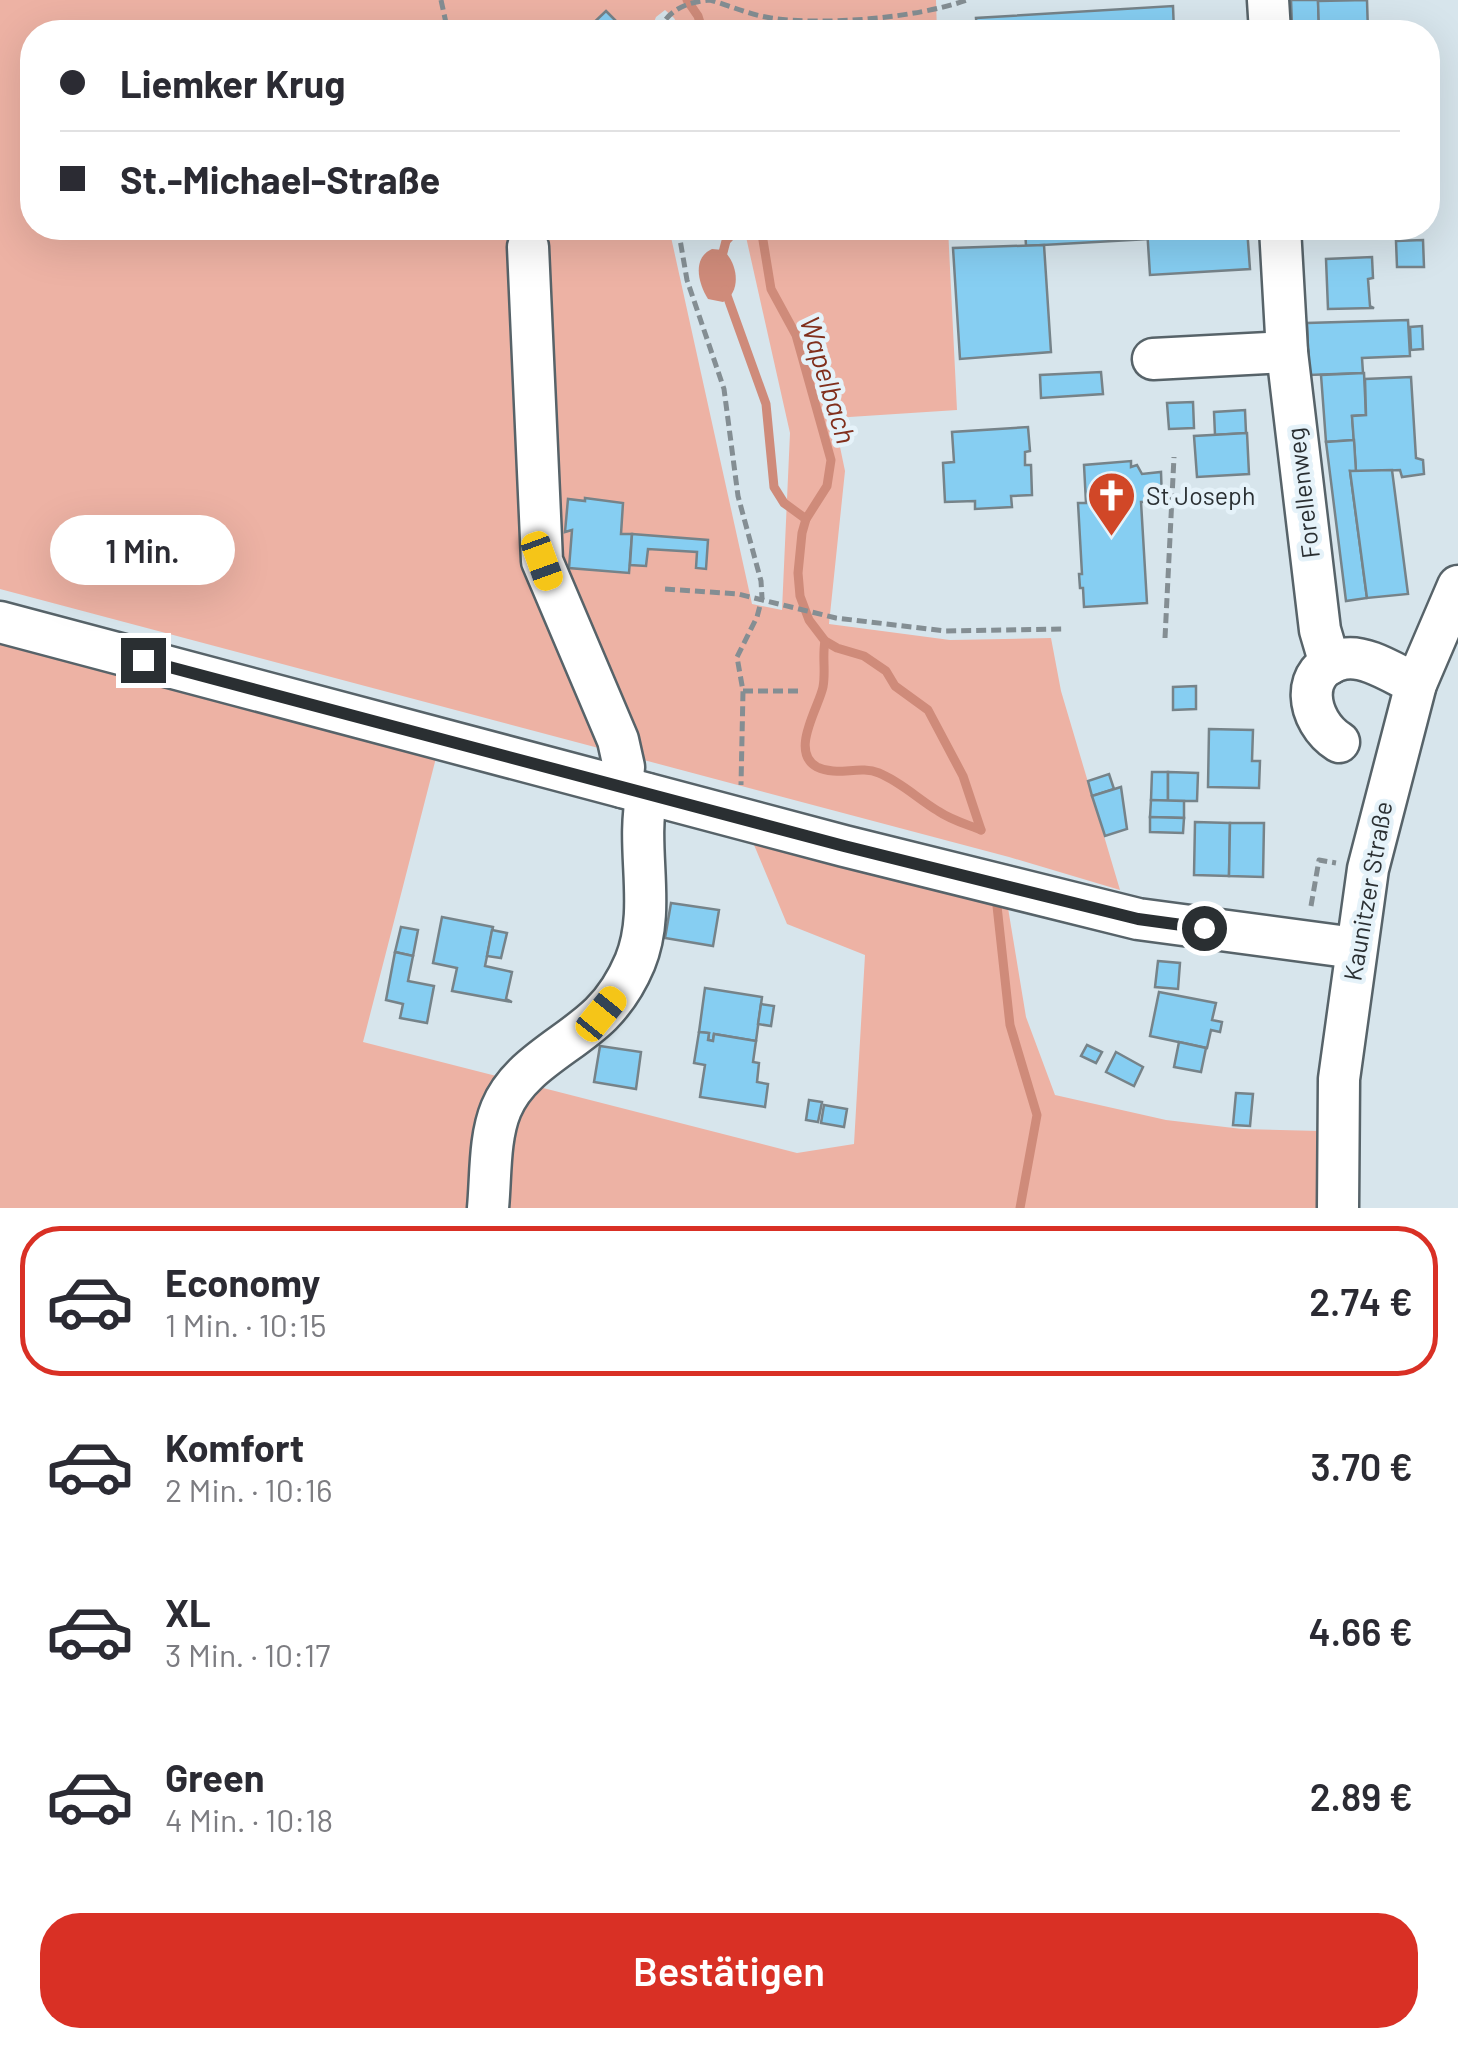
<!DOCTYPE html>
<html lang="de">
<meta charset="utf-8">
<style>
body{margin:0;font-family:Barlow,sans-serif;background:#f2f2f3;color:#2b2b33;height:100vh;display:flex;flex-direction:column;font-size:38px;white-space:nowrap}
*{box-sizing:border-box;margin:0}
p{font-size:32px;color:#7c7c81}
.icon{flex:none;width:55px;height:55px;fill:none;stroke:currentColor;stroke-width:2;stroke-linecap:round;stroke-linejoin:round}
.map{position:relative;height:1208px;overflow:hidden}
.side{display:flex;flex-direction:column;background:#fff;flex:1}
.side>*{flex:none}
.guide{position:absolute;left:20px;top:20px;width:1420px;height:220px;border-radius:40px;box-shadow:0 10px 40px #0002;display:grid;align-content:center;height:220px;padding:0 40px;background:#fff}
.end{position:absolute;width:45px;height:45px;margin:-22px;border:12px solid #2a2f32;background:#fff;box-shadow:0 0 0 5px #fff}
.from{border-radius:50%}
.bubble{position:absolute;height:70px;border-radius:35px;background:#fff;box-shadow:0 10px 40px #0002;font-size:32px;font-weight:600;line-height:70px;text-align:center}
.car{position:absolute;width:30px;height:60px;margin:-30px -15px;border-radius:12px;box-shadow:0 0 8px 2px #0007;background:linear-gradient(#f5c518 24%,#345 0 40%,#f5c518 0 76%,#345 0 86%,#f5c518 0)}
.guide b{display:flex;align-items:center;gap:35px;height:95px;font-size:38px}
.guide b+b{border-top:2px solid #e1e1e2}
.guide i{width:25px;height:25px;background:#2b2b33}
ul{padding:18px 0 0;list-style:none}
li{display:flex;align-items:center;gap:30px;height:150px;margin:0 20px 15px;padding:0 20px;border:5px solid transparent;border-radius:40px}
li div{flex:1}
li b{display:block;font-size:38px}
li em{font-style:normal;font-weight:600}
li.active{border-color:#d93025}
li>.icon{width:90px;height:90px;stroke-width:1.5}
.button{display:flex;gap:20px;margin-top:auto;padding:20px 40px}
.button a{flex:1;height:115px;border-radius:40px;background:#d93025;color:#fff;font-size:40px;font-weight:600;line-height:115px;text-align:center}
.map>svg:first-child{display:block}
</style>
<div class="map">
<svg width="1458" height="1208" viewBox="0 0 1458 1208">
<rect width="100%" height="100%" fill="#d7e5ec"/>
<g fill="#edb2a4">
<path d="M0,0H936L937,32H682L674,18L665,10L656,17L650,32H32V228H669L752,604L782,610L790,433L744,228H948L957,410L834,418L845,471L829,624L950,640L1051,638L1061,691L1120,890L1009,857L0,589Z"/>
<path d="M0,636L437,754L363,1042L797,1153L854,1144L865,955L787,924L752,840L1008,908L1026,1017L1055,1095L1166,1120L1242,1129L1320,1131L1323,1208H0Z"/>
</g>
<path fill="#cf8b7a" d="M712,249L723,250C738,263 742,292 723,302L708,299C698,283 692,258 712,249Z"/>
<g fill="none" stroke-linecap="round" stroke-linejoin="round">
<g stroke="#cf8b7a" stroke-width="9">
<path d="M687,0L698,16L703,32"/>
<path d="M761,228L771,289L796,335L831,460L827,486L806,519L802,533L798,573L800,596L809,620L825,641L837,648L864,656L886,671L895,686L928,710L963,776L981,830"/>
<path d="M721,260L726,241L738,228"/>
<path d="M725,290L766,404L774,487L784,503L806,519"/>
<path d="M825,641C822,657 826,671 823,687C819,707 789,752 817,767C837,777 859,765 879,773C901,782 918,799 938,811C951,820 966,824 981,830"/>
<path d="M997,906L1010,1025L1037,1115L1020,1208"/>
</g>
</g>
<g fill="#86cef2" stroke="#768389" stroke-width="2.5">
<path d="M1291,0H1318L1319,25L1292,26Z"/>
<path d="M1367,0L1368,32H1319L1318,1Z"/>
<path d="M1173,6L1174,32H977L976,18Z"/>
<path d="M606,11L615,20L602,32H590L587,29Z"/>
<path d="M1025,228H1147L1148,239L1026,246Z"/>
<path d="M1147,228H1247L1250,269L1150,275Z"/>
<path d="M1423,240L1424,267H1397L1396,241Z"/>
<path d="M1044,245L1051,352L960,359L953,248Z"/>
<path d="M1372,257L1373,278L1368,279L1370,306L1374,308L1328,309L1326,259Z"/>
<path d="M1408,320L1410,356L1362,358L1363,373L1309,375L1307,323Z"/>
<path d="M1422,326L1423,349L1411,350L1410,327Z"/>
<path d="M1101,372L1103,394L1041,398L1040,375Z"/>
<path d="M1364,373L1366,415L1352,416L1354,440L1326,442L1321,375Z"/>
<path d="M1411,377L1416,458L1423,460L1424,474L1402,477L1400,470L1356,472L1352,416L1366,415L1365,379Z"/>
<path d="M1193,402L1194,428L1169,429L1167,403Z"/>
<path d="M1245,410L1246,433L1215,435L1214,412Z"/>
<path d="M1028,427L1030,451L1025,452V465H1031L1032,495L1011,496L1012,507L975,509V501L945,502L943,463L954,462L952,432Z"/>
<path d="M1247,433L1249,474L1197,477L1194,436Z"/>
<path d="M1354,440L1356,472L1350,471L1367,598L1346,601L1326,442Z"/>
<path d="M1131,461V467L1137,465L1142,474L1161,472L1162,501L1141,502L1147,603L1084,607L1083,588H1080L1079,574H1082L1078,503H1086L1084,465Z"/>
<path d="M1392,470L1408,594L1367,598L1350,471Z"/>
<path d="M585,498L623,503L621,534H632L629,573L569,568L572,530L565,532L568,499L585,501Z"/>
<path d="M632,534L708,540L706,569L696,568L697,552L648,549L646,566L630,565Z"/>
<path d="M1196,686V709L1173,710V687Z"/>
<path d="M1209,729L1253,730L1252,761H1260L1259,788L1208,787Z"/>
<path d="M1152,772H1168V801L1151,800Z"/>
<path d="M1168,772L1198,773L1197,801H1168Z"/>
<path d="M1109,774L1114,789L1092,796L1088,781Z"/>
<path d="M1121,787L1127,829L1105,836L1092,796Z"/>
<path d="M1151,800L1184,801V818L1150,817Z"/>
<path d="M1150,817L1184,818L1183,833L1150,832Z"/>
<path d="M1195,822L1230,823L1229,876L1194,875Z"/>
<path d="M1230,823H1264L1263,877L1229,876Z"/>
<path d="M671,903L719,910L713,946L665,938Z"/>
<path d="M442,917L493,927L485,966L512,972L506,999L512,1002L452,991L457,968L433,963Z"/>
<path d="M401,927L418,930L413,956L395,952Z"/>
<path d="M492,930L507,933L501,958L487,956Z"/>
<path d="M395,952L413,956L408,981L434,986L427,1023L400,1018L403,1004L386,1000Z"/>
<path d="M1158,961L1180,963L1178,989L1155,987Z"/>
<path d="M705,988L762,997L756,1041L714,1034L713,1041L708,1040L709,1033L699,1032Z"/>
<path d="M1159,992L1216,1003L1212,1020L1222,1022L1220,1032L1211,1030L1207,1048L1150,1036Z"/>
<path d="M761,1004L774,1006L771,1026L758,1024Z"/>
<path d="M699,1032L709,1033L708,1040L713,1041L714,1034L756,1041L753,1062L759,1063L757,1082L768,1084L765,1107L700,1097L705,1065L694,1063Z"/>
<path d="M1179,1042L1206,1048L1201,1072L1174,1067Z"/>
<path d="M1087,1045L1102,1052L1096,1063L1081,1056Z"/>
<path d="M600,1046L641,1052L636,1089L594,1082Z"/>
<path d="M1116,1052L1143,1067L1134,1086L1106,1072Z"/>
<path d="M1236,1093L1253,1094L1250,1126L1233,1125Z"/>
<path d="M809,1100L822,1102L818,1122L806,1120Z"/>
<path d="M824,1105L847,1109L844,1127L821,1123Z"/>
</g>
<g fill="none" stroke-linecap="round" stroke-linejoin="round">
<defs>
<g id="minor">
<path d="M1268,0L1270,32"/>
<path d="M1280,228L1287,352L1320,630L1330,664"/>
<path d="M528,247L542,561L618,740L624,767L622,787"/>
<path d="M1153,359L1287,352"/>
<path d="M0,622L844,846L1138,919L1355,948"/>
<path d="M1339,742C1306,721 1298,668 1343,659C1366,654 1396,675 1416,684"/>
<path d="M488,1208C491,1176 489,1138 501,1109C519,1065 570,1045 601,1014C616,999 627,981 635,962C657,908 635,849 647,794"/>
<path d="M1338,1208L1339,1079L1368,869L1416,684L1458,586"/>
</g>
</defs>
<use href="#minor" stroke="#576369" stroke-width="45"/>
<g stroke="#848e93" stroke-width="5" stroke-dasharray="10 5" stroke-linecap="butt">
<path d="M441,0L448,32"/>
<path d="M658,32C668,10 686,2 710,0C731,6 750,15 771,18C825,26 916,18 967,0"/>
<path d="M678,228L687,280L724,389L738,496L761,581L762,598L757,617L737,657L743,691L741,785"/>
<path d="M665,589L738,594L836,618L946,631L1066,629"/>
<path d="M1165,638L1174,457"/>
<path d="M743,691H800"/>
<path d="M1311,906L1319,860L1336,863"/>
</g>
<use href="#minor" stroke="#fff" stroke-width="40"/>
</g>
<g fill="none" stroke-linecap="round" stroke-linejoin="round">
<path stroke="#2a2f32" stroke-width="12" d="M143,660L844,846L1138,919L1204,928"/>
</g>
<defs>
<symbol id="church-pin" viewBox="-11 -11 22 30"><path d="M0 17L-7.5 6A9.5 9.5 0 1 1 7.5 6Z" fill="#d14727" stroke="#e5f2f9"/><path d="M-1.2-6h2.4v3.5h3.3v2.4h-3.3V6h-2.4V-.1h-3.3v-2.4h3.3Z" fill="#fff"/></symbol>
</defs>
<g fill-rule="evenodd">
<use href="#church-pin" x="1084" y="468" width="55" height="75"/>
</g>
<g text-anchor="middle" stroke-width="9" stroke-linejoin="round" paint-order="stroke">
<g font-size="25" fill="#2a2f32" stroke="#e5f2f9">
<text transform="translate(1303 493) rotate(-97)" y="9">Forellenweg</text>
<text transform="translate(1368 891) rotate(-80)" y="9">Kaunitzer Straße</text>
</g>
<g font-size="25" fill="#2a2f32" stroke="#e5f2f9" text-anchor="start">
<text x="1146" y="505">St Joseph</text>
</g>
<g font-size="28" font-style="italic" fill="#812f1c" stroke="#e5f2f9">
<text transform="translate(828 380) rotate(73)" y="10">Wapelbach</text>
</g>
</g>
</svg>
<i class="end from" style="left:1204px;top:928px"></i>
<i class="end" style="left:143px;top:660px"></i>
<div class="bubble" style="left:50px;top:515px;width:185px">1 Min.</div>
<i class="car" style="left:542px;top:561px;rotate:160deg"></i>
<i class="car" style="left:601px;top:1014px;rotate:39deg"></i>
<div class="guide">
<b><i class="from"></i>Liemker Krug</b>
<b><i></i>St.-Michael-Straße</b>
</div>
</div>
<section class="side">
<ul>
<li class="active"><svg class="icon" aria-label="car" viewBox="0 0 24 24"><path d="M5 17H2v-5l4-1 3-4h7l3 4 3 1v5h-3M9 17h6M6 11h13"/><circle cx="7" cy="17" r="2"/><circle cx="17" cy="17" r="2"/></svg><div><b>Economy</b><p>1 Min. · 10:15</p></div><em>2.74 €</em></li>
<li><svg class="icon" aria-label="car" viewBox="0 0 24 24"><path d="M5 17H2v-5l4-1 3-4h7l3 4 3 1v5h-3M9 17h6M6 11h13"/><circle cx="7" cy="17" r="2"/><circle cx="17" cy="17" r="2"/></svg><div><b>Komfort</b><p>2 Min. · 10:16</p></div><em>3.70 €</em></li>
<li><svg class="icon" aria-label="car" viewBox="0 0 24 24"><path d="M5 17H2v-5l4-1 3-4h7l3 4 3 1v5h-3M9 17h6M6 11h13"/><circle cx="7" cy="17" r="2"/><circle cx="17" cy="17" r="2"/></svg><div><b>XL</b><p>3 Min. · 10:17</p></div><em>4.66 €</em></li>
<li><svg class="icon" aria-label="car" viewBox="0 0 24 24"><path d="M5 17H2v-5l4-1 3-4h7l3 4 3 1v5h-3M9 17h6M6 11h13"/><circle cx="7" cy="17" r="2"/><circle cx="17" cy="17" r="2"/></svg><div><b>Green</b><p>4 Min. · 10:18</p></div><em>2.89 €</em></li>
</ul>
<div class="button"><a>Bestätigen</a></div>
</section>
